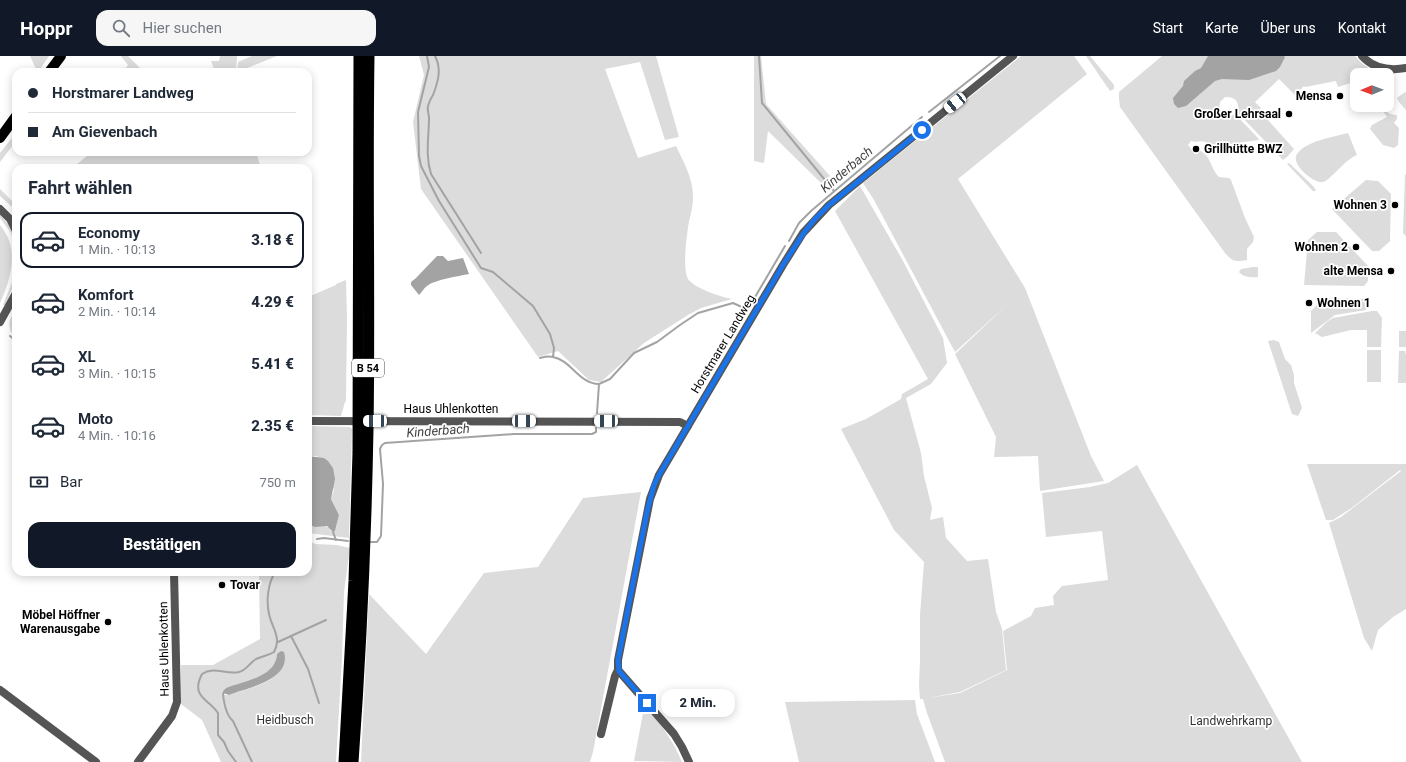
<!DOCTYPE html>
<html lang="de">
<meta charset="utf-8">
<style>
body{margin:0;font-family:Roboto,sans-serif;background:#f6f6f7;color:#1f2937;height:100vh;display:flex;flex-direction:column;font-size:15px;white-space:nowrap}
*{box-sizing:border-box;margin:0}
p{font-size:13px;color:#747a83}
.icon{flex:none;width:22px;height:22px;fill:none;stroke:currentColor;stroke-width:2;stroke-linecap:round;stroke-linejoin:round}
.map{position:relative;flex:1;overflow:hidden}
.side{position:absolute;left:12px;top:108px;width:300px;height:412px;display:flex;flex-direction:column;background:#fff;border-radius:12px;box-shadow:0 2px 10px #0003}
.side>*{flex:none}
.top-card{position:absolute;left:12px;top:12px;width:300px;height:88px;border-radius:12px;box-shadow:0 2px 10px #0003;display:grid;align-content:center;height:88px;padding:0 16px;background:#fff}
.needle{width:26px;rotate:269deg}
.buttons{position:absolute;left:1350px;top:12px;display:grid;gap:8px}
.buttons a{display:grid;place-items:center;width:44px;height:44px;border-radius:8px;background:#fff;box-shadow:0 2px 10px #0003;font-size:20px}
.end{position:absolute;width:18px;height:18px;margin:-9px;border:5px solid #1a73e8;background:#fff;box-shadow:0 0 0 2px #fff}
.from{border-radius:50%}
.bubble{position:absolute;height:28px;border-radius:12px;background:#fff;box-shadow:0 2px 10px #0003;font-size:13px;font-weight:800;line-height:28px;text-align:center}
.car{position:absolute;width:12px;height:24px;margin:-12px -6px;border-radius:5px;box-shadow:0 0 3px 1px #0007;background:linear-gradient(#fff 24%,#345 0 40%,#fff 0 76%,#345 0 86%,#fff 0)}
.top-card b{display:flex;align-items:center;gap:14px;height:38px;font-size:15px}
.top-card b+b{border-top:1px solid #e0e1e3}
.top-card i{width:10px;height:10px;background:#1f2937}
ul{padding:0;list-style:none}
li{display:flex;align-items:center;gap:12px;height:56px;margin:0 8px 6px;padding:0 8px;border:2px solid transparent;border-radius:12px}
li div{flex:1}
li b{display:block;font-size:15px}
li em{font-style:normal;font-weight:800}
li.on{border-color:#111827}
li>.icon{width:36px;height:36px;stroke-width:1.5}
h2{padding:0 16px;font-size:18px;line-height:48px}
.pay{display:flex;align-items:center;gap:10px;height:44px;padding:0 16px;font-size:15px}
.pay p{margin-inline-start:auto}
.cta{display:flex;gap:8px;margin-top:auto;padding:8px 16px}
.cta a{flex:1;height:46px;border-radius:12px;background:#111827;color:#fff;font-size:16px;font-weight:800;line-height:46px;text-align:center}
header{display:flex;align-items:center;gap:24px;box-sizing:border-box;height:56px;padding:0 20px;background:#111827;color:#fff}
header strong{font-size:19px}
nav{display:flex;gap:22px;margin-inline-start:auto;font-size:14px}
.search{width:280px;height:36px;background:#f6f6f7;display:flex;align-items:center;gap:10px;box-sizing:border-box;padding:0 14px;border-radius:12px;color:#747a83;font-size:15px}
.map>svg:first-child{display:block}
</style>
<header>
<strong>Hoppr</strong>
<div class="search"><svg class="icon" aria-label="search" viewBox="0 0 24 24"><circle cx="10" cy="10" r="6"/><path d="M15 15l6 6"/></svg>Hier suchen</div>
<nav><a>Start</a><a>Karte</a><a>Über uns</a><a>Kontakt</a></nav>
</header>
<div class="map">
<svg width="1406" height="706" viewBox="0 0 1406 706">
<rect width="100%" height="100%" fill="#fff"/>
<g fill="#dcdcdc" fill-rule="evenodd">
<path d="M30,0H49L38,16H35L36,13Z"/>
<path d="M121,0H128L141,13L140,16H123L128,9Z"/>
<path d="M220,0H237L236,16H215L211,5H219Z"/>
<path d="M252,0H277L237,16L238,6Z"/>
<path d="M419,0H656L679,81L665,84L640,6L605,13L638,102L676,90C684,107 693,122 693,141C693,149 691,158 689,165C687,178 682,212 688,223C694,232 721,241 732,243L701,252L688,259L644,287L601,326L589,324L558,295L538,301L421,133L413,66L424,19Z"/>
<path d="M754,0H761L766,48L830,120L821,127L768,75L764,107L754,105Z"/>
<path d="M1021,0H1074L1087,18L958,123L1025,232L1091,400L1104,425L1040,435L1038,400L994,401L996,381L955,298L1007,249L955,296L874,144L863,127Z"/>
<path d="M1086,0H1090L1114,29V33L1110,35Z"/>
<path d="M1162,0H1355C1363,10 1373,16 1386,18L1364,19V18L1356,19L1357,25L1338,31L1336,25L1305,31L1304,30L1295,39L1279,23L1255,46L1261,52L1259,54L1294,93L1288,100L1283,104L1237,56C1241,47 1235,40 1225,41L1220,46C1218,56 1225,64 1235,58L1258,82L1259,84L1207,91L1206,86C1201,84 1197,87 1191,85L1188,89L1192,94H1194V98H1197L1198,94C1211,98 1210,112 1219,121L1229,122L1231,124L1245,162L1254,181L1253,186L1247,193V204C1235,206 1233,206 1225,197L1120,51L1119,43V36Z"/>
<path d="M1405,36L1406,37V54L1399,46L1397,42Z"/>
<path d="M1383,55H1386L1390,58L1397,59V63L1394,67L1399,72L1398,89L1394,92L1383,89L1370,73L1372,69L1387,61Z"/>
<path d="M1348,77L1357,99C1344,104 1331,124 1323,126C1313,128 1290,107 1297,98C1306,85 1333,81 1348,77Z"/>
<path d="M16,79V85L0,106V97L12,82L14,83Z"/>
<path d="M92,96H256L261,112H72Z"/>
<path d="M1289,107L1314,131L1316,135H1313L1287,108Z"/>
<path d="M1405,118L1406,119V180L1403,177Z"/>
<path d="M1366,124L1378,125L1391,138L1390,185L1379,195H1372L1332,153Z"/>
<path d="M860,130L903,205L943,282L947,307L931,328L906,342L921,397L924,420L932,452L930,464L943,461L946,482L967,505L988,503L996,556L1002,573L1006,614L960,636L928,642L960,637L1007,614L1003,575L1031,560L1035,552L1054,549L1053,540L1062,530L1108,524L1102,475L1046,481L1042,437L1090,431L1108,427L1137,409L1302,706H945L927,657L923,643H920L919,630L920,603V559L924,506L894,474L841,373L866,363L901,343L902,338L928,323L835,155Z"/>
<path d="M0,133L16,149L14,152H13L0,140Z"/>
<path d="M0,159C11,170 16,180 16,196L11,177L0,162Z"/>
<path d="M0,169C20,193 11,222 0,247Z"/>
<path d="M1317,176H1336L1368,210V225L1364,230L1304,229L1308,184Z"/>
<path d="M16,211V222L5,250L3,249L13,224Z"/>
<path d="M1253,211H1258V221C1252,222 1243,221 1239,216L1241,213Z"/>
<path d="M346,224L347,263L346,345L345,346L341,360L308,359V241L336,229V231V228Z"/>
<path d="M1324,242L1366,243V254L1335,259L1311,277V255Z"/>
<path d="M1372,255H1377L1382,262L1381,291H1367V274H1351L1322,281L1315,277L1328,265L1333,262Z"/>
<path d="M16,256V279L11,276C8,268 9,261 16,256Z"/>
<rect x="1399" y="275" width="7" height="16"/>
<path d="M1274,284L1279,286L1285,303L1291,309L1294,319V327L1302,352L1298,360L1292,358L1268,285Z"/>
<rect x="1367" y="294" width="14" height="32"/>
<path d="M1399,295H1405L1406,299V327H1398Z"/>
<path d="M308,370L350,371L352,373L349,482L308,477V446L325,470L329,472L331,475H335L339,459L331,443L334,434L317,400H308Z"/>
<path d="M1307,408H1406V553L1393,561L1378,574L1372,595L1364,582L1329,467L1341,461L1401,415L1400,414L1353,451L1333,464H1326Z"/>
<path d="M641,436L593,696L590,706H361L369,538L426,598L484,517L538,511L583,442Z"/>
<path d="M308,484L315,488L337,489L350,492L344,536L342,601L336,706H221L202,664L181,648V609H213L260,583L259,516H308ZM277,598L283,610C272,629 248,632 229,639H225L223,637V635L226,632C244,626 276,621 277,598Z"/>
<path d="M915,644L917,658L935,706H799L785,646Z"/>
<path d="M644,652L660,667L675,691L682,706L634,705Z"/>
</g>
<g fill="#a3a3a3">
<path d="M1208,0H1284L1285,1L1280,11L1276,15L1249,24L1222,23L1215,25L1186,50L1178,52L1174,48L1173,42L1183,30L1184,25L1195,15L1201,12Z"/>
<path d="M437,200H443L448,205L463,202L469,218C459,220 434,224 427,230C424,232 422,236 419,239L411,229V226L416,222Z"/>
<path d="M308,400L324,402L328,405L333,412L335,423L331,443L339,459L335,475L333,476L327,470L315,471L308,468Z"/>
<path d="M281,595L284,596C292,624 247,632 229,639L223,637V635L226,632C244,625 276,621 277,598Z"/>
</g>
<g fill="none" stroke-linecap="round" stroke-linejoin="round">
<g stroke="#a3a3a3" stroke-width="2">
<path d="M427,0L429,11L418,56L419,100L421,110L439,145L481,212L493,216L533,250L550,278L554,292L553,301"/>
<path d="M435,0C442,13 438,26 433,39C431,42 429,46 428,50C427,54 429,58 429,62C429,81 425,99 431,118L481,197"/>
<path d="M759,0L762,47L834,135"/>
<path d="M929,56L1000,0"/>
<path d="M789,185L799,167L811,155L922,61"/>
<path d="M10,280L16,285"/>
<path d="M540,302C544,301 549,300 553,301C571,304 579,328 599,328"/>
<path d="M597,357L599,328L610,323L634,297L657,286L680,269L698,257L733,247L746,253H748L785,190"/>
<path d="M333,476L336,484"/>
<path d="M317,483L324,482L348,485"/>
<path d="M370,486H377L381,480L383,428L380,393L382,389L385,387L514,378H592L596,376V372"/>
<path d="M308,490L310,488"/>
<path d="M291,580L308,613L319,647"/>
<path d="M278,586L326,564"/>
<path d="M225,635L223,638C224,648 226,659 233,665L252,706"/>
<path d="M236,706L228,695L224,686L218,679V657C209,643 190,641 202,618C214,610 226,619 239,616C247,614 249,607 256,603C262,600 268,600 274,596C282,582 272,572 269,558C266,544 268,528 275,516"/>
</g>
<g stroke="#555" stroke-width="8">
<path d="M1362,0C1374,13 1389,15 1406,12"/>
<path d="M0,153L10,163L16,175"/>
<path d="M0,266L16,237"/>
<path d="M308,365L680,366L688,370"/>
<path d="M618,614L674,678L682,691L689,706"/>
<path d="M0,634L96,706"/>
<path d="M601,678L615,620L618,614V604L650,443L659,419L783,209L803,177L829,149L1013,0"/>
<path d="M138,706L172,660L177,646L174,516"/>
</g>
<g stroke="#000" stroke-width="10">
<path d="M49,16L61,0"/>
<path d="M0,82L16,60"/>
</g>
<g stroke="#000" stroke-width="11">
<path d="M344,706L354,525L358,397L359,0"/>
<path d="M353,706C361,595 366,484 368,373C370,248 367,124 369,0"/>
</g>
</g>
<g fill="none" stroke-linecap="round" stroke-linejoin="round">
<path stroke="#1a73e8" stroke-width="5" d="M647,647L619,615L618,604L647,456L654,429L659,419L783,209L803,178L814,164L829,149L922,74"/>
</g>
<g fill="#000" stroke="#fff" stroke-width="1.5">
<circle cx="1340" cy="40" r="4"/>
<circle cx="1289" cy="58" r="4"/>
<circle cx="1196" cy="93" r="4"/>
<circle cx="1395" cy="149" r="4"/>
<circle cx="1356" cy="191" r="4"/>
<circle cx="1391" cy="215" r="4"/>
<circle cx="1309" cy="247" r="4"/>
<circle cx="222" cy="529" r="4"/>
<circle cx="108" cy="566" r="4"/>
</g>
<g text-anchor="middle" stroke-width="3.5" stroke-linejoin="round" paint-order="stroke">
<rect fill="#fff" stroke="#4c4c4c" stroke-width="1" x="352" y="303" width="32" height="18" rx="3"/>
<g font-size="11" font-weight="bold" fill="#000">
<text x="368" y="316">B 54</text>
</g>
<g font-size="12" font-weight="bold" fill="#000" stroke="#fff" text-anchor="end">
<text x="1332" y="44">Mensa</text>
<text x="1281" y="62">Großer Lehrsaal</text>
<text x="1204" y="97" text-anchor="start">Grillhütte BWZ</text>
<text x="1387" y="153">Wohnen 3</text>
<text x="1348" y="195">Wohnen 2</text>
<text x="1383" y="219">alte Mensa</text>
<text x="1317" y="251" text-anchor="start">Wohnen 1</text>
<text x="230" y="533" text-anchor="start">Tovar</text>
<text x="100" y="563">Möbel Höffner<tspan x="100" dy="14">Warenausgabe</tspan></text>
</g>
<g font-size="12" fill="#000" stroke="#fff">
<text transform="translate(723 288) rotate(-59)" y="4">Horstmarer Landweg</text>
<text x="451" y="357">Haus Uhlenkotten</text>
<text transform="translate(164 593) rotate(-91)" y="4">Haus Uhlenkotten</text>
</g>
<g font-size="12" fill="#333" stroke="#fff">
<text x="285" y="668">Heidbusch</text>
<text x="1231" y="669">Landwehrkamp</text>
</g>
<g font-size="13" font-style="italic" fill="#444" stroke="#fff">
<text transform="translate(846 113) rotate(-40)" y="5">Kinderbach</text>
<text transform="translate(438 374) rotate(-4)" y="5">Kinderbach</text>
</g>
</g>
</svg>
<div class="buttons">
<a><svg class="needle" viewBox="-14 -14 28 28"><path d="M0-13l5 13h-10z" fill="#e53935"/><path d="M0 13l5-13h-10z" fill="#747a83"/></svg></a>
</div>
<i class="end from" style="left:922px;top:74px"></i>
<i class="end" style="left:647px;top:647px"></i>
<div class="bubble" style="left:661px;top:633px;width:74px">2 Min.</div>
<i class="car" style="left:955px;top:47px;rotate:231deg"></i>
<i class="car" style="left:375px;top:365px;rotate:270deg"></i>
<i class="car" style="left:524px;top:365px;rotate:90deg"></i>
<i class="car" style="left:606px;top:365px;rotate:270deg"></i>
<div class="top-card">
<b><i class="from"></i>Horstmarer Landweg</b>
<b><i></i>Am Gievenbach</b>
</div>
<section class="side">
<h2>Fahrt wählen</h2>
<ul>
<li class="on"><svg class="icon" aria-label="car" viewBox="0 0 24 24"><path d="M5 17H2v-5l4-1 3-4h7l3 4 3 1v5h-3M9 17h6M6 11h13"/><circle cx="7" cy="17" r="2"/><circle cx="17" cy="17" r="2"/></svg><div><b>Economy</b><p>1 Min. · 10:13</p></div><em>3.18 €</em></li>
<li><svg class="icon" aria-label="car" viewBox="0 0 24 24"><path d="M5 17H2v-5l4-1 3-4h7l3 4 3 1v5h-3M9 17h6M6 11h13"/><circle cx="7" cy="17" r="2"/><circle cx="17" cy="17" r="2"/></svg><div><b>Komfort</b><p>2 Min. · 10:14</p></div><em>4.29 €</em></li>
<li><svg class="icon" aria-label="car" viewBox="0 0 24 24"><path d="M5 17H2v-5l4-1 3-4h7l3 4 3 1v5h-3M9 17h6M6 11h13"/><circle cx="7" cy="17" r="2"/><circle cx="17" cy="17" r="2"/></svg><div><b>XL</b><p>3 Min. · 10:15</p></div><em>5.41 €</em></li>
<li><svg class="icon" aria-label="car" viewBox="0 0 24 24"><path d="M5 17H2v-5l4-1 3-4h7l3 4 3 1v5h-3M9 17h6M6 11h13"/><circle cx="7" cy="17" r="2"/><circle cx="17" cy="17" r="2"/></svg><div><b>Moto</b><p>4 Min. · 10:16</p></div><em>2.35 €</em></li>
</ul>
<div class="pay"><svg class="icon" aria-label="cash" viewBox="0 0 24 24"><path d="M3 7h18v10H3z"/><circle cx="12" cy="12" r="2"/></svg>Bar<p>750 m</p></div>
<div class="cta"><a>Bestätigen</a></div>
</section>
</div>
